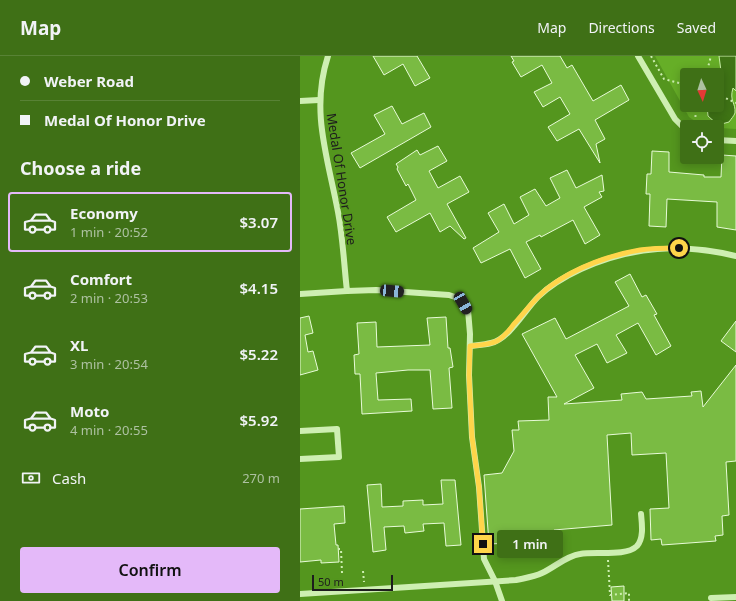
<!DOCTYPE html>
<meta charset="utf-8">
<style>
body{margin:0;font-family:"Noto Sans",sans-serif;background:#4a7823;color:#f1f3f6;height:100vh;display:flex;flex-direction:column;font-size:15px;white-space:nowrap}
*{box-sizing:border-box;margin:0}
p{font-size:13px;color:#adc1a1}
.icon{flex:none;width:22px;height:22px;fill:none;stroke:currentColor;stroke-width:2;stroke-linecap:round;stroke-linejoin:round}
.map{position:relative;flex:1;overflow:hidden}
.details{display:flex;flex-direction:column;background:#3f7016;width:300px}
.details>*{flex:none}
.hud{display:grid;align-content:center;height:88px;padding:0 20px;background:#3f7016}
.needle{width:26px;rotate:176deg}
.fabs{position:absolute;left:380px;top:12px;display:grid;gap:8px}
.fabs a{display:grid;place-items:center;width:44px;height:44px;border-radius:4px;background:#3f7016;box-shadow:0 2px 10px #0003;font-size:20px}
.scale{position:absolute;left:12px;bottom:10px;width:81px;box-sizing:border-box;padding-left:4px;border:2px solid #1d1d1d;border-top:0;font-size:11px;line-height:14px;white-space:nowrap;color:#1d1d1d;-webkit-text-stroke:3px #54961e;paint-order:stroke}
.end{position:absolute;width:18px;height:18px;margin:-9px;border:5px solid #ffd54a;background:#111;box-shadow:0 0 0 2px #111}
.from{border-radius:50%}
.bubble{position:absolute;height:28px;border-radius:4px;background:#3f7016;box-shadow:0 2px 10px #0003;font-size:13px;font-weight:600;line-height:28px;text-align:center}
.car{position:absolute;width:12px;height:24px;margin:-12px -6px;border-radius:5px;box-shadow:0 0 3px 1px #0007;background:linear-gradient(#222 24%,#8ab4d8 0 40%,#222 0 76%,#8ab4d8 0 86%,#222 0)}
.hud b{display:flex;align-items:center;gap:14px;height:38px;font-size:15px}
.hud b+b{border-top:1px solid #588235}
.hud i{width:10px;height:10px;background:#f1f3f6}
ul{padding:0;list-style:none}
li{display:flex;align-items:center;gap:12px;height:60px;margin:0 8px 6px;padding:0 12px;border:2px solid transparent;border-radius:4px}
li div{flex:1}
li b{display:block;font-size:15px}
li em{font-style:normal;font-weight:600}
li.active{border-color:#e4b9f9}
li>.icon{width:36px;height:36px;stroke-width:1.5}
h2{padding:0 20px;font-size:18px;line-height:48px}
.pay{display:flex;align-items:center;gap:10px;height:44px;padding:0 20px;font-size:15px}
.pay p{margin-inline-start:auto}
.button{display:flex;gap:8px;margin-top:auto;padding:8px 20px}
.button a{flex:1;height:46px;border-radius:4px;background:#e4b9f9;color:#111;font-size:16px;font-weight:600;line-height:46px;text-align:center}
header{display:flex;align-items:center;gap:24px;box-sizing:border-box;height:56px;padding:0 20px;background:#3f7016;border-bottom:1px solid #588235}
header strong{font-size:19px}
nav{display:flex;gap:22px;margin-inline-start:auto;font-size:14px}
main{display:flex;flex:1;min-height:0}
.map>svg:first-child{display:block}
</style>
<header>
<strong>Map</strong>
<nav><a>Map</a><a>Directions</a><a>Saved</a></nav>
</header>
<main>
<section class="details">
<div class="hud">
<b><i class="from"></i>Weber Road</b>
<b><i></i>Medal Of Honor Drive</b>
</div>
<h2>Choose a ride</h2>
<ul>
<li class="active"><svg class="icon" aria-label="car" viewBox="0 0 24 24"><path d="M5 17H2v-5l4-1 3-4h7l3 4 3 1v5h-3M9 17h6M6 11h13"/><circle cx="7" cy="17" r="2"/><circle cx="17" cy="17" r="2"/></svg><div><b>Economy</b><p>1 min · 20:52</p></div><em>$3.07</em></li>
<li><svg class="icon" aria-label="car" viewBox="0 0 24 24"><path d="M5 17H2v-5l4-1 3-4h7l3 4 3 1v5h-3M9 17h6M6 11h13"/><circle cx="7" cy="17" r="2"/><circle cx="17" cy="17" r="2"/></svg><div><b>Comfort</b><p>2 min · 20:53</p></div><em>$4.15</em></li>
<li><svg class="icon" aria-label="car" viewBox="0 0 24 24"><path d="M5 17H2v-5l4-1 3-4h7l3 4 3 1v5h-3M9 17h6M6 11h13"/><circle cx="7" cy="17" r="2"/><circle cx="17" cy="17" r="2"/></svg><div><b>XL</b><p>3 min · 20:54</p></div><em>$5.22</em></li>
<li><svg class="icon" aria-label="car" viewBox="0 0 24 24"><path d="M5 17H2v-5l4-1 3-4h7l3 4 3 1v5h-3M9 17h6M6 11h13"/><circle cx="7" cy="17" r="2"/><circle cx="17" cy="17" r="2"/></svg><div><b>Moto</b><p>4 min · 20:55</p></div><em>$5.92</em></li>
</ul>
<div class="pay"><svg class="icon" aria-label="cash" viewBox="0 0 24 24"><path d="M3 7h18v10H3z"/><circle cx="12" cy="12" r="2"/></svg>Cash<p>270 m</p></div>
<div class="button"><a>Confirm</a></div>
</section>
<div class="map">
<svg width="436" height="545" viewBox="0 0 436 545">
<rect width="100%" height="100%" fill="#54961e"/>
<path fill="#66ae27" fill-rule="evenodd" d="M355,0H436V73L404,71L389,61ZM387,19H417V49H387Z"/>
<path fill="#3f7415" stroke="#c9f0a6" d="M419,0H436V35L433,32C429,45 436,47 435,57C434,60 431,63 429,66L418,69L408,60L407,49H417V32L418,30L421,15Z"/>
<g fill="#7abb43" stroke="#e8fbd8">
<path d="M73,0H117L130,22L115,30L103,8L84,19Z"/>
<path d="M211,0H260L267,12L272,9L293,45L321,29L329,44L295,64L305,83L296,88L300,107L279,73L257,85L248,71L270,58L260,41L243,51L234,36L252,27L242,9L221,21L212,6L214,5Z"/>
<path d="M92,50L102,68L124,57L131,71L60,112L51,97L85,78L74,59Z"/>
<path d="M138,90L147,105L129,115L138,132L160,120L169,136L147,148L166,182L164,183L150,170L140,176L130,157L96,176L87,161L116,144L108,128L106,130L97,113L98,111L96,108L117,94L120,99Z"/>
<path d="M352,95L369,96V116L404,119V121H421L422,99L436,100V174L417,171V146L367,143L366,171L349,170L350,138H346L347,118H351Z"/>
<path d="M267,114L276,132L302,119L304,135L299,136L302,141L284,151L300,179L285,188L273,164L241,181L240,179L226,186L241,213L225,222L210,193L181,207L173,192L199,176L188,157L204,148L214,168L229,159L220,141L235,133L246,150L260,142L250,122Z"/>
<path d="M330,218L342,241L346,239L357,258L354,259L371,290L356,299L338,267L316,279L327,297L307,307L297,288L275,299L294,332L264,348L322,344L321,338L342,336L346,343L392,340L391,336L401,335L403,351L436,309V405L426,406L429,459L422,460L423,479L415,480L416,485L362,489L361,483L351,484L350,453L369,452L366,397L332,399L331,377L307,379L312,469L254,474L255,485L189,488L184,419L202,417L214,395L212,374H219L218,365L249,364L248,341H257L222,278L255,262L266,283L329,250L315,226Z"/>
<path d="M9,260L13,277L5,279L8,296L13,295L18,314L0,319V262Z"/>
<path d="M146,261L148,292H150L153,311L149,312L152,352L133,353L130,314H108L76,317L78,344L111,343L112,355L62,358L60,318H55L54,299L59,298L57,267L76,266L77,291L130,289L127,262Z"/>
<path d="M436,265V296L421,285Z"/>
<path d="M141,424H155L161,489L146,490L144,467L123,468L124,475L105,477L104,470L84,471L86,494L73,496L67,429L81,428L82,451L103,450V445L123,444V449L143,448Z"/>
<path d="M44,450L45,467L34,468L36,489H38L39,506L21,507V504L0,506V453Z"/>
<path d="M324,530V545H312L311,531Z"/>
</g>
<g fill="none" stroke-linecap="round" stroke-linejoin="round">
<g stroke="#ceefb2" stroke-width="2" stroke-dasharray="2 3" stroke-linecap="butt">
<path d="M351,0L364,23L387,29"/>
<path d="M406,19L411,0"/>
<path d="M408,19L409,12"/>
<path d="M417,38L436,47"/>
<path d="M396,49L395,70L397,71"/>
<path d="M38,493H41L42,517"/>
<path d="M308,504L310,539L329,537V545"/>
<path d="M63,515L64,526"/>
</g>
<g stroke="#ceefb2" stroke-width="6">
<path d="M28,0C10,55 28,102 38,156C43,182 44,209 47,235L76,234L149,239L158,242L163,247L168,254L170,278L169,319L172,381L179,431L184,503L195,525L202,545"/>
<path d="M338,0L375,63L387,75"/>
<path d="M0,45L19,44"/>
<path d="M417,84L436,85"/>
<path d="M0,238L47,235"/>
<path d="M170,290C177,289 184,289 191,287C209,283 225,254 238,241C251,228 266,220 281,213C332,190 382,187 436,200"/>
<path d="M0,375L37,373L39,401L0,403"/>
<path d="M0,538L216,524C225,522 234,521 242,517C255,511 266,500 280,498C295,495 326,501 337,490C344,482 342,468 341,458"/>
<path d="M411,542L436,541"/>
</g>
</g>
<g fill="none" stroke-linecap="round" stroke-linejoin="round">
<path stroke="#ffd54a" stroke-width="5" d="M183,488L179,431L172,381L169,319L170,290C178,289 189,289 197,285C204,281 209,275 214,268C226,255 237,239 252,229C277,211 310,199 340,194C353,192 366,192 379,192"/>
</g>
<g text-anchor="middle" stroke-width="3" stroke-linejoin="round" paint-order="stroke">
<g font-size="13" fill="#1d1d1d" stroke="#54961e">
<text transform="translate(42 123) rotate(81)" y="5">Medal Of Honor Drive</text>
</g>
</g>
</svg>
<div class="fabs">
<a><svg class="needle" viewBox="-14 -14 28 28"><path d="M0-13l5 13h-10z" fill="#e53935"/><path d="M0 13l5-13h-10z" fill="#adc1a1"/></svg></a>
<a><svg class="icon" aria-label="locate" viewBox="0 0 24 24"><circle cx="12" cy="12" r="6"/><path d="M12 2v4M12 18v4M2 12h4M18 12h4"/></svg></a>
</div>
<div class="scale">50 m</div>
<i class="end from" style="left:379px;top:192px"></i>
<i class="end" style="left:183px;top:488px"></i>
<div class="bubble" style="left:197px;top:474px;width:66px">1 min</div>
<i class="car" style="left:92px;top:235px;rotate:95deg"></i>
<i class="car" style="left:163px;top:247px;rotate:150deg"></i>
</div>
</main>
